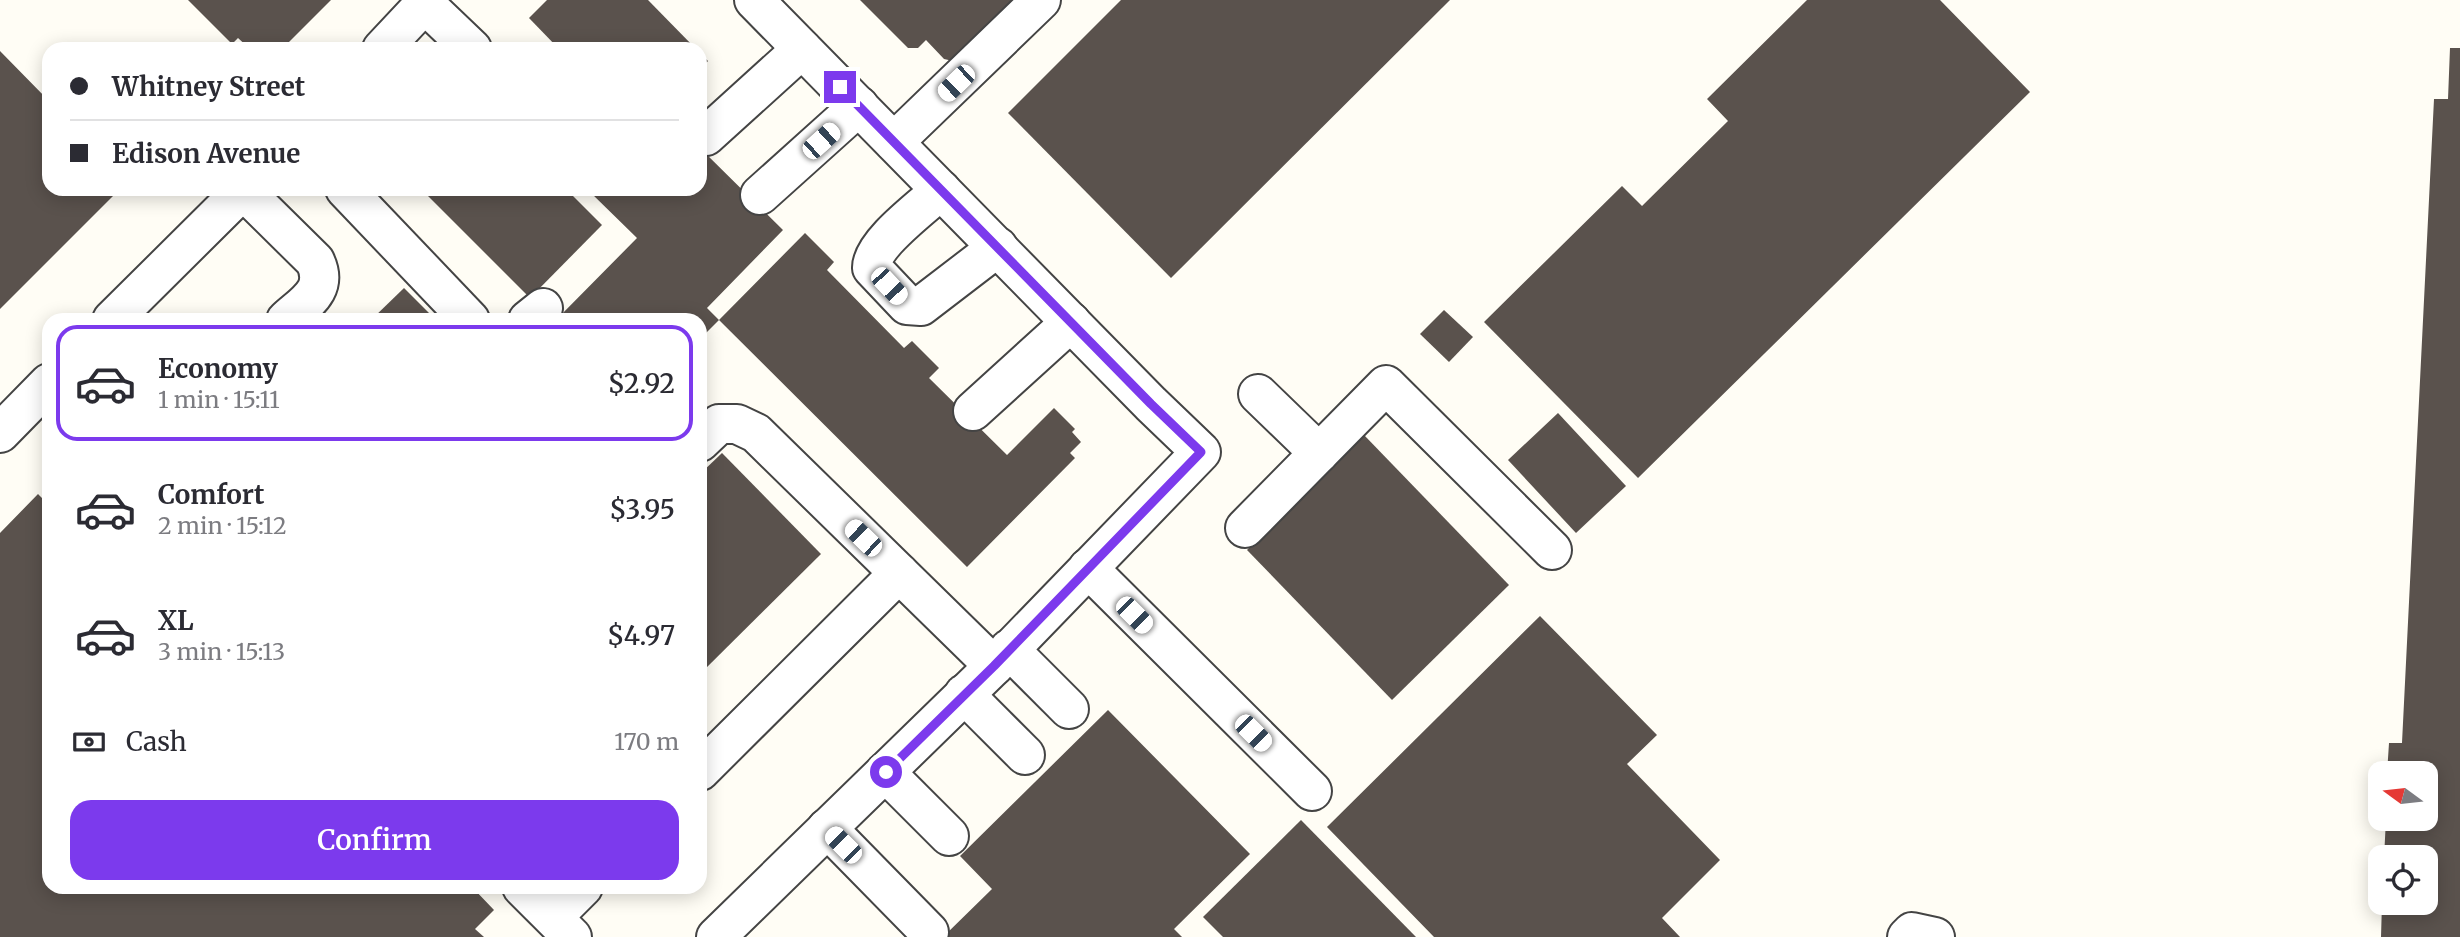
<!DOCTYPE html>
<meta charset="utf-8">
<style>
body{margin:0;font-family:Merriweather,serif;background:#f7f7f7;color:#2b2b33;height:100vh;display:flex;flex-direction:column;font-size:26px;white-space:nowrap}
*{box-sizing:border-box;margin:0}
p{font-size:23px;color:#7c7c81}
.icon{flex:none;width:38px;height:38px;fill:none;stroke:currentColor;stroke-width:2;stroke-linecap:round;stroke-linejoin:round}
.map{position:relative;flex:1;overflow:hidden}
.panel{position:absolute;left:42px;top:313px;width:665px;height:581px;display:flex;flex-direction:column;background:#fff;border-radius:21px;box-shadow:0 4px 18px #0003}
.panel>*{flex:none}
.guide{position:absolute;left:42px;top:42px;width:665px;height:154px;border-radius:21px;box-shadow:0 4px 18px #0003;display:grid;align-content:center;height:154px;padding:0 28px;background:#fff}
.needle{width:46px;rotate:285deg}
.fabs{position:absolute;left:2368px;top:761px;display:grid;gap:14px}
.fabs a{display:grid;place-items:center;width:70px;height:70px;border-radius:14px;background:#fff;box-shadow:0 4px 18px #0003;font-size:35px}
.end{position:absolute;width:32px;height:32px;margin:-16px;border:9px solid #7c3aed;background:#fff;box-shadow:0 0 0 4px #fff}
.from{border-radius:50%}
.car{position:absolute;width:21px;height:42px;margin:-21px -10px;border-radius:9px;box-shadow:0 0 5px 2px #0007;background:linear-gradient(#fff 24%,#345 0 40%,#fff 0 76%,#345 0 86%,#fff 0)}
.guide b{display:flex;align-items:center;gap:24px;height:66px;font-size:26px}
.guide b+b{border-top:2px solid #e1e1e2}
.guide i{width:18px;height:18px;background:#2b2b33}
ul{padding:12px 0 0;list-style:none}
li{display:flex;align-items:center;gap:21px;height:116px;margin:0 14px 10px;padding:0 14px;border:4px solid transparent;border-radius:21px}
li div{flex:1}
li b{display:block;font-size:26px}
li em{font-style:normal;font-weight:600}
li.active{border-color:#7c3aed}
li>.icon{width:63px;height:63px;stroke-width:1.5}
.pay{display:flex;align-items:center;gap:18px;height:77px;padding:0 28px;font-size:26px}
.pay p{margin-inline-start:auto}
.action{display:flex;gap:14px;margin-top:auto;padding:14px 28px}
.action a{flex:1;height:80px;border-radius:21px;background:#7c3aed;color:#fff;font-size:28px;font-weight:600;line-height:80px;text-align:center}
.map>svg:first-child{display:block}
</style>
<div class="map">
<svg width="2460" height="937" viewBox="0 0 2460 937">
<rect width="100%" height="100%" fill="#fffdf5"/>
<g fill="#5a524d">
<path d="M188,0H331L282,49H250L238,38L232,44Z"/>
<path d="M547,0H648L696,49H559L529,18Z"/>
<path d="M860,0H1016L953,61L944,59L926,40L918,48H908Z"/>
<path d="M1121,0H1450L1171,278L1008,113Z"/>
<path d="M1807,0H1940L2030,92L1638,478L1484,322L1622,186L1642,206L1728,121L1707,99Z"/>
<path d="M2450,48H2460V937H2381L2382,903H2426V858H2384L2386,819H2426V774H2387L2389,743H2402L2434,99H2448Z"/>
<path d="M0,51L49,101V189H120L0,309Z"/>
<path d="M700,53L708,61L700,70Z"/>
<path d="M700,148L783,230L707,308L719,320L700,339V320H556L637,238L591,193L595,189H700Z"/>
<path d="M421,189H566L602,225L530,298Z"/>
<path d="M805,233L834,262L827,270L904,348L912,341L939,368L929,378L1007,455L1054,408L1075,429L1072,432L1081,442L1070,453L1075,458L967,567L719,320Z"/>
<path d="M404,288L436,320H371Z"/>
<path d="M1444,310L1473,337L1449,362L1420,334Z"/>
<path d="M1558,413L1626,486L1576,533L1508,460Z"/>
<path d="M1364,435L1509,585L1392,700L1247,550Z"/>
<path d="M722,453L821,554L700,674V474Z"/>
<path d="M38,494L49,505V887H472L494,910L475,929L484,937H0V533Z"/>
<path d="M1540,616L1657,735L1627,764L1720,860L1662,918L1680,937H1434L1327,827Z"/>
<path d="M1108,710L1250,854L1174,929L1182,937H943L992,889L960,856Z"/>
<path d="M1301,820L1416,937H1223L1203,917Z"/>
</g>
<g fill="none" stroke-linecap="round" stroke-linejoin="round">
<defs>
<g id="minor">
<path d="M425,4L472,49"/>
<path d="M382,49L428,0"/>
<path d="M706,136L802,49"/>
<path d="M894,142L1041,0"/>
<path d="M242,189L315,261C329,290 306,302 286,320"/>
<path d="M345,189L470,320"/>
<path d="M941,190C924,206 871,244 872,268L907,305L921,306L998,247"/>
<path d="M760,195L859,106"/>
<path d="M112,320L244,189"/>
<path d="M528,320L543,308"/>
<path d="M1258,394L1319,453"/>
<path d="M973,411L1071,322"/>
<path d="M0,433L49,383"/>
<path d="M700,442L719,424H737L756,433L994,666"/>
<path d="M1245,528L1386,385L1552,550"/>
<path d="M1088,568L1312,791"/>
<path d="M1009,649L1069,709"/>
<path d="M964,694L1025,755"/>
<path d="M700,771L899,573"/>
<path d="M885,772L949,836"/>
<path d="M827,828L929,932"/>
<path d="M522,887L572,937"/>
<path d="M553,917L583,887"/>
<path d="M716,937L994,666L1201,452L1151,404L754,0"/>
<path d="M1907,937L1912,932L1935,937"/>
</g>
</defs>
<use href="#minor" stroke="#444" stroke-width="42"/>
<use href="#minor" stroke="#fff" stroke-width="38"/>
</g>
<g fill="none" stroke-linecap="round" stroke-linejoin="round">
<path stroke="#7c3aed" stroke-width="9" d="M840,87L1151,404L1201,452L994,666L886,772"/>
</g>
</svg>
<div class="fabs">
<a><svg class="needle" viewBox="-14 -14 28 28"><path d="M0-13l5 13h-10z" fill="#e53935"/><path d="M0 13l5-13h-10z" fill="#7c7c81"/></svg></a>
<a><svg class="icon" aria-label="locate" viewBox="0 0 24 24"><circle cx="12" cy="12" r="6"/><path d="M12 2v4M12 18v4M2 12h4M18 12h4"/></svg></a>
</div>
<i class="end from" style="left:886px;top:772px"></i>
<i class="end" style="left:840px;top:87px"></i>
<i class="car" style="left:956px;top:83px;rotate:226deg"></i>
<i class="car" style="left:821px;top:141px;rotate:48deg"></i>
<i class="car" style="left:889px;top:286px;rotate:137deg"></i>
<i class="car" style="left:863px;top:538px;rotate:314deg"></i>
<i class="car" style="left:1134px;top:615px;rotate:135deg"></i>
<i class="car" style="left:1253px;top:733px;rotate:135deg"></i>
<i class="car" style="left:843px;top:845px;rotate:315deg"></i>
<div class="guide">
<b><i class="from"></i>Whitney Street</b>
<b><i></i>Edison Avenue</b>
</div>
<section class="panel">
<ul>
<li class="active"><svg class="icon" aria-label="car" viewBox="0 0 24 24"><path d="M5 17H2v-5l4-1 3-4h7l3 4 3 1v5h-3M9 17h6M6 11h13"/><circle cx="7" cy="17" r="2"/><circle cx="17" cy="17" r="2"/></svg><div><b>Economy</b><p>1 min · 15:11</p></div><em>$2.92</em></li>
<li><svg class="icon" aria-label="car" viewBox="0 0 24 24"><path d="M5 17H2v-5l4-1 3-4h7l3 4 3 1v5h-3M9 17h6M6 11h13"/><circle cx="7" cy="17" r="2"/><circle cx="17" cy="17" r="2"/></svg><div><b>Comfort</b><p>2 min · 15:12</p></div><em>$3.95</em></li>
<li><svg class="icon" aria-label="car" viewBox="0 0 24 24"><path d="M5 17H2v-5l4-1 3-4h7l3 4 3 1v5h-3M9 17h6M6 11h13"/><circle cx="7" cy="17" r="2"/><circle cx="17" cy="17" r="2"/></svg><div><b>XL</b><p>3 min · 15:13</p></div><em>$4.97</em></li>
</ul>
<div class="pay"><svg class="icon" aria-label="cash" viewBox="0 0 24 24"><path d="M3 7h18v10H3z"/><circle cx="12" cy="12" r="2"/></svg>Cash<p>170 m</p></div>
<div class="action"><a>Confirm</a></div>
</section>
</div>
